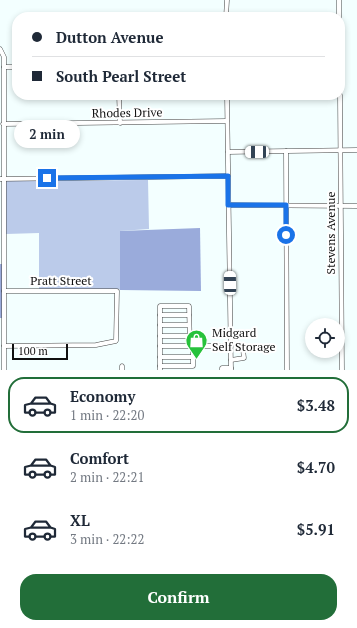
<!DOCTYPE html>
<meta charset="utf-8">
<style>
body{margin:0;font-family:"PT Serif",serif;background:#f2f2f3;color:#1f2937;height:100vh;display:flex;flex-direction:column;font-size:15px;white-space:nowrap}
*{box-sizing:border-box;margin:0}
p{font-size:13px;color:#747a83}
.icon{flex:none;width:22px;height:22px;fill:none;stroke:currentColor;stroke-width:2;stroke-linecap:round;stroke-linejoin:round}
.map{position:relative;height:370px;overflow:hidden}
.side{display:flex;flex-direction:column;background:#fff;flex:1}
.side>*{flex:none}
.guide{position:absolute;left:12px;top:12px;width:333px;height:88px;border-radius:16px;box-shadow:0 2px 6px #0003;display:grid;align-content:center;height:88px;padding:0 20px;background:#fff}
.fabs{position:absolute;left:305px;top:318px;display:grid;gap:8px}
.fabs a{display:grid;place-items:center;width:40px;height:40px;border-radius:50%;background:#fff;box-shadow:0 2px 6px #0003;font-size:20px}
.scale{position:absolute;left:12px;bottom:10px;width:56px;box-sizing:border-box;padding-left:4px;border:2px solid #101010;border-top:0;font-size:11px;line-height:14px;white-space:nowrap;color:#101010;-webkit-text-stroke:3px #fff;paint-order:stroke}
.end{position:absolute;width:18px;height:18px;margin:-9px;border:5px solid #1a73e8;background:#fff;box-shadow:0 0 0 2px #fff}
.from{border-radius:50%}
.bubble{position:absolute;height:28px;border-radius:14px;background:#fff;box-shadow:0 2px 6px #0003;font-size:13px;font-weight:700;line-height:28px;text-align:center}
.car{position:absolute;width:12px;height:24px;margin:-12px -6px;border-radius:5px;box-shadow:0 0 3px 1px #0007;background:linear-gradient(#fff 24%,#345 0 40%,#fff 0 76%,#345 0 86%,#fff 0)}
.guide b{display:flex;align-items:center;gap:14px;height:38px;font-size:15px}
.guide b+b{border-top:1px solid #e0e1e3}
.guide i{width:10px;height:10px;background:#1f2937}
ul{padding:7px 0 0;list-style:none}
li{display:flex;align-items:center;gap:12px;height:56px;margin:0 8px 6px;padding:0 12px;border:2px solid transparent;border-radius:16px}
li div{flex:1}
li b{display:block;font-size:15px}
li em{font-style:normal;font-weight:700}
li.on{border-color:#226e39}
li>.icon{width:36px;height:36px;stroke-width:1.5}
.button{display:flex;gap:8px;margin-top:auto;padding:8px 20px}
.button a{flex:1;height:46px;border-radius:16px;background:#226e39;color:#fff;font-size:16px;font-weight:700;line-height:46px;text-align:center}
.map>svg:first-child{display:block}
</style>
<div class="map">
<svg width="357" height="370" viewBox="0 0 357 370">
<rect width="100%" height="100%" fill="#f3ffff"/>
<path fill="#bbcbea" d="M148,180L149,229L120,231V290L119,289H39V233L6,234V181Z"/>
<g fill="#9aabdb">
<path d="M200,228L201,291L120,290V231Z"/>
<rect x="0" y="264" width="2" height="54"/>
</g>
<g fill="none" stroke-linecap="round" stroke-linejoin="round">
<defs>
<g id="minor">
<path d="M339,0V17"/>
<path d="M226,17L227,0"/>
<path d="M0,49L4,57V370"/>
<path d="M4,67H17"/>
<path d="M119,95L120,123"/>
<path d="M227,95L231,370"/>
<path d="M340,95L342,370"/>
<path d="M3,124L227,121"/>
<path d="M286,151L287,370"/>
<path d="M228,152L357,150"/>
<path d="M0,179L228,176"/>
<path d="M229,205L357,206"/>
<path d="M4,291H117L116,341L96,345L4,346"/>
<path d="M160,315H189"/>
<path d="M160,325H189"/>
<path d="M160,336H189"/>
<path d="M160,346V306H189L190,346"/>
<path d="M160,357H193"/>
<path d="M231,360L244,358L243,350"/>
<path d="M122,366V370"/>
<path d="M160,366H193V346"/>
<path d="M160,370V346H231"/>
<path d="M222,370V368H231"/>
</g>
</defs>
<use href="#minor" stroke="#434343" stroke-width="5"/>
<use href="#minor" stroke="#fff" stroke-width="4"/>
</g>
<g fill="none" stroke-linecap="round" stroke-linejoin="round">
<path stroke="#1a73e8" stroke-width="5" d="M47,178L228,176V205H286V235"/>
</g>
<defs>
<symbol id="shop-pin" viewBox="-11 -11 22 30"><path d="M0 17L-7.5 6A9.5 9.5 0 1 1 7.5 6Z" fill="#26c23b" stroke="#fff"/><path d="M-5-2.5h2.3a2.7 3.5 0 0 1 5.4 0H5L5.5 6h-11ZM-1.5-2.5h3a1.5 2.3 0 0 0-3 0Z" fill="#fff"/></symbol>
</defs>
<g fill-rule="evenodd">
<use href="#shop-pin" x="184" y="328" width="25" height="34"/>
</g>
<g text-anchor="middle" stroke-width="4" stroke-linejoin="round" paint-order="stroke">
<g font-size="12" fill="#101010" stroke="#fff">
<text transform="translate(127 113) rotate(-1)" y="4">Rhodes Drive</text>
<text transform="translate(331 233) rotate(-90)" y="4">Stevens Avenue</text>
<text x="61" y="285">Pratt Street</text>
</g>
<g font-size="12" fill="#101010" stroke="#fff" text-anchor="start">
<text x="212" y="337">Midgard<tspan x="212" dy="14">Self Storage</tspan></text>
</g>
</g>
</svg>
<div class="fabs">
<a><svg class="icon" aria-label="locate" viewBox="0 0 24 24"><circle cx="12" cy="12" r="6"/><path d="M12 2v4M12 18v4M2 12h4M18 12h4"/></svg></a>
</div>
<div class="scale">100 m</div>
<i class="end from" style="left:286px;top:235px"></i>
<i class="end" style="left:47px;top:178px"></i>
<div class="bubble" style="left:14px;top:120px;width:66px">2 min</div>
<i class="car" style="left:257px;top:152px;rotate:269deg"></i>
<i class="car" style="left:230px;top:283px;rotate:359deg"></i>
<div class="guide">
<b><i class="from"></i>Dutton Avenue</b>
<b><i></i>South Pearl Street</b>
</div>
</div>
<section class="side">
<ul>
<li class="on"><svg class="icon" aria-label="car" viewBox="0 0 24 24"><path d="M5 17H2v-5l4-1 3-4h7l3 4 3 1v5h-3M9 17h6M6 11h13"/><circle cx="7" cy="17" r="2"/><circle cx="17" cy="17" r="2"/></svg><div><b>Economy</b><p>1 min · 22:20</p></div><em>$3.48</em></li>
<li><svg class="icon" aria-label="car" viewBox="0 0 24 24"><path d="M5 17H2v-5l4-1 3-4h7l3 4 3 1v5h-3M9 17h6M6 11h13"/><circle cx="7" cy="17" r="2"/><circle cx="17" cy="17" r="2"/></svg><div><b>Comfort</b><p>2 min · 22:21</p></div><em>$4.70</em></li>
<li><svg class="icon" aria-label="car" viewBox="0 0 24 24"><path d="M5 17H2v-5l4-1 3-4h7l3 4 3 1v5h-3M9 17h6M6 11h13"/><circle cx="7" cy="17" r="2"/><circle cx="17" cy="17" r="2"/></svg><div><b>XL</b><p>3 min · 22:22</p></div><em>$5.91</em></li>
</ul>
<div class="button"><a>Confirm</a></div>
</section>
